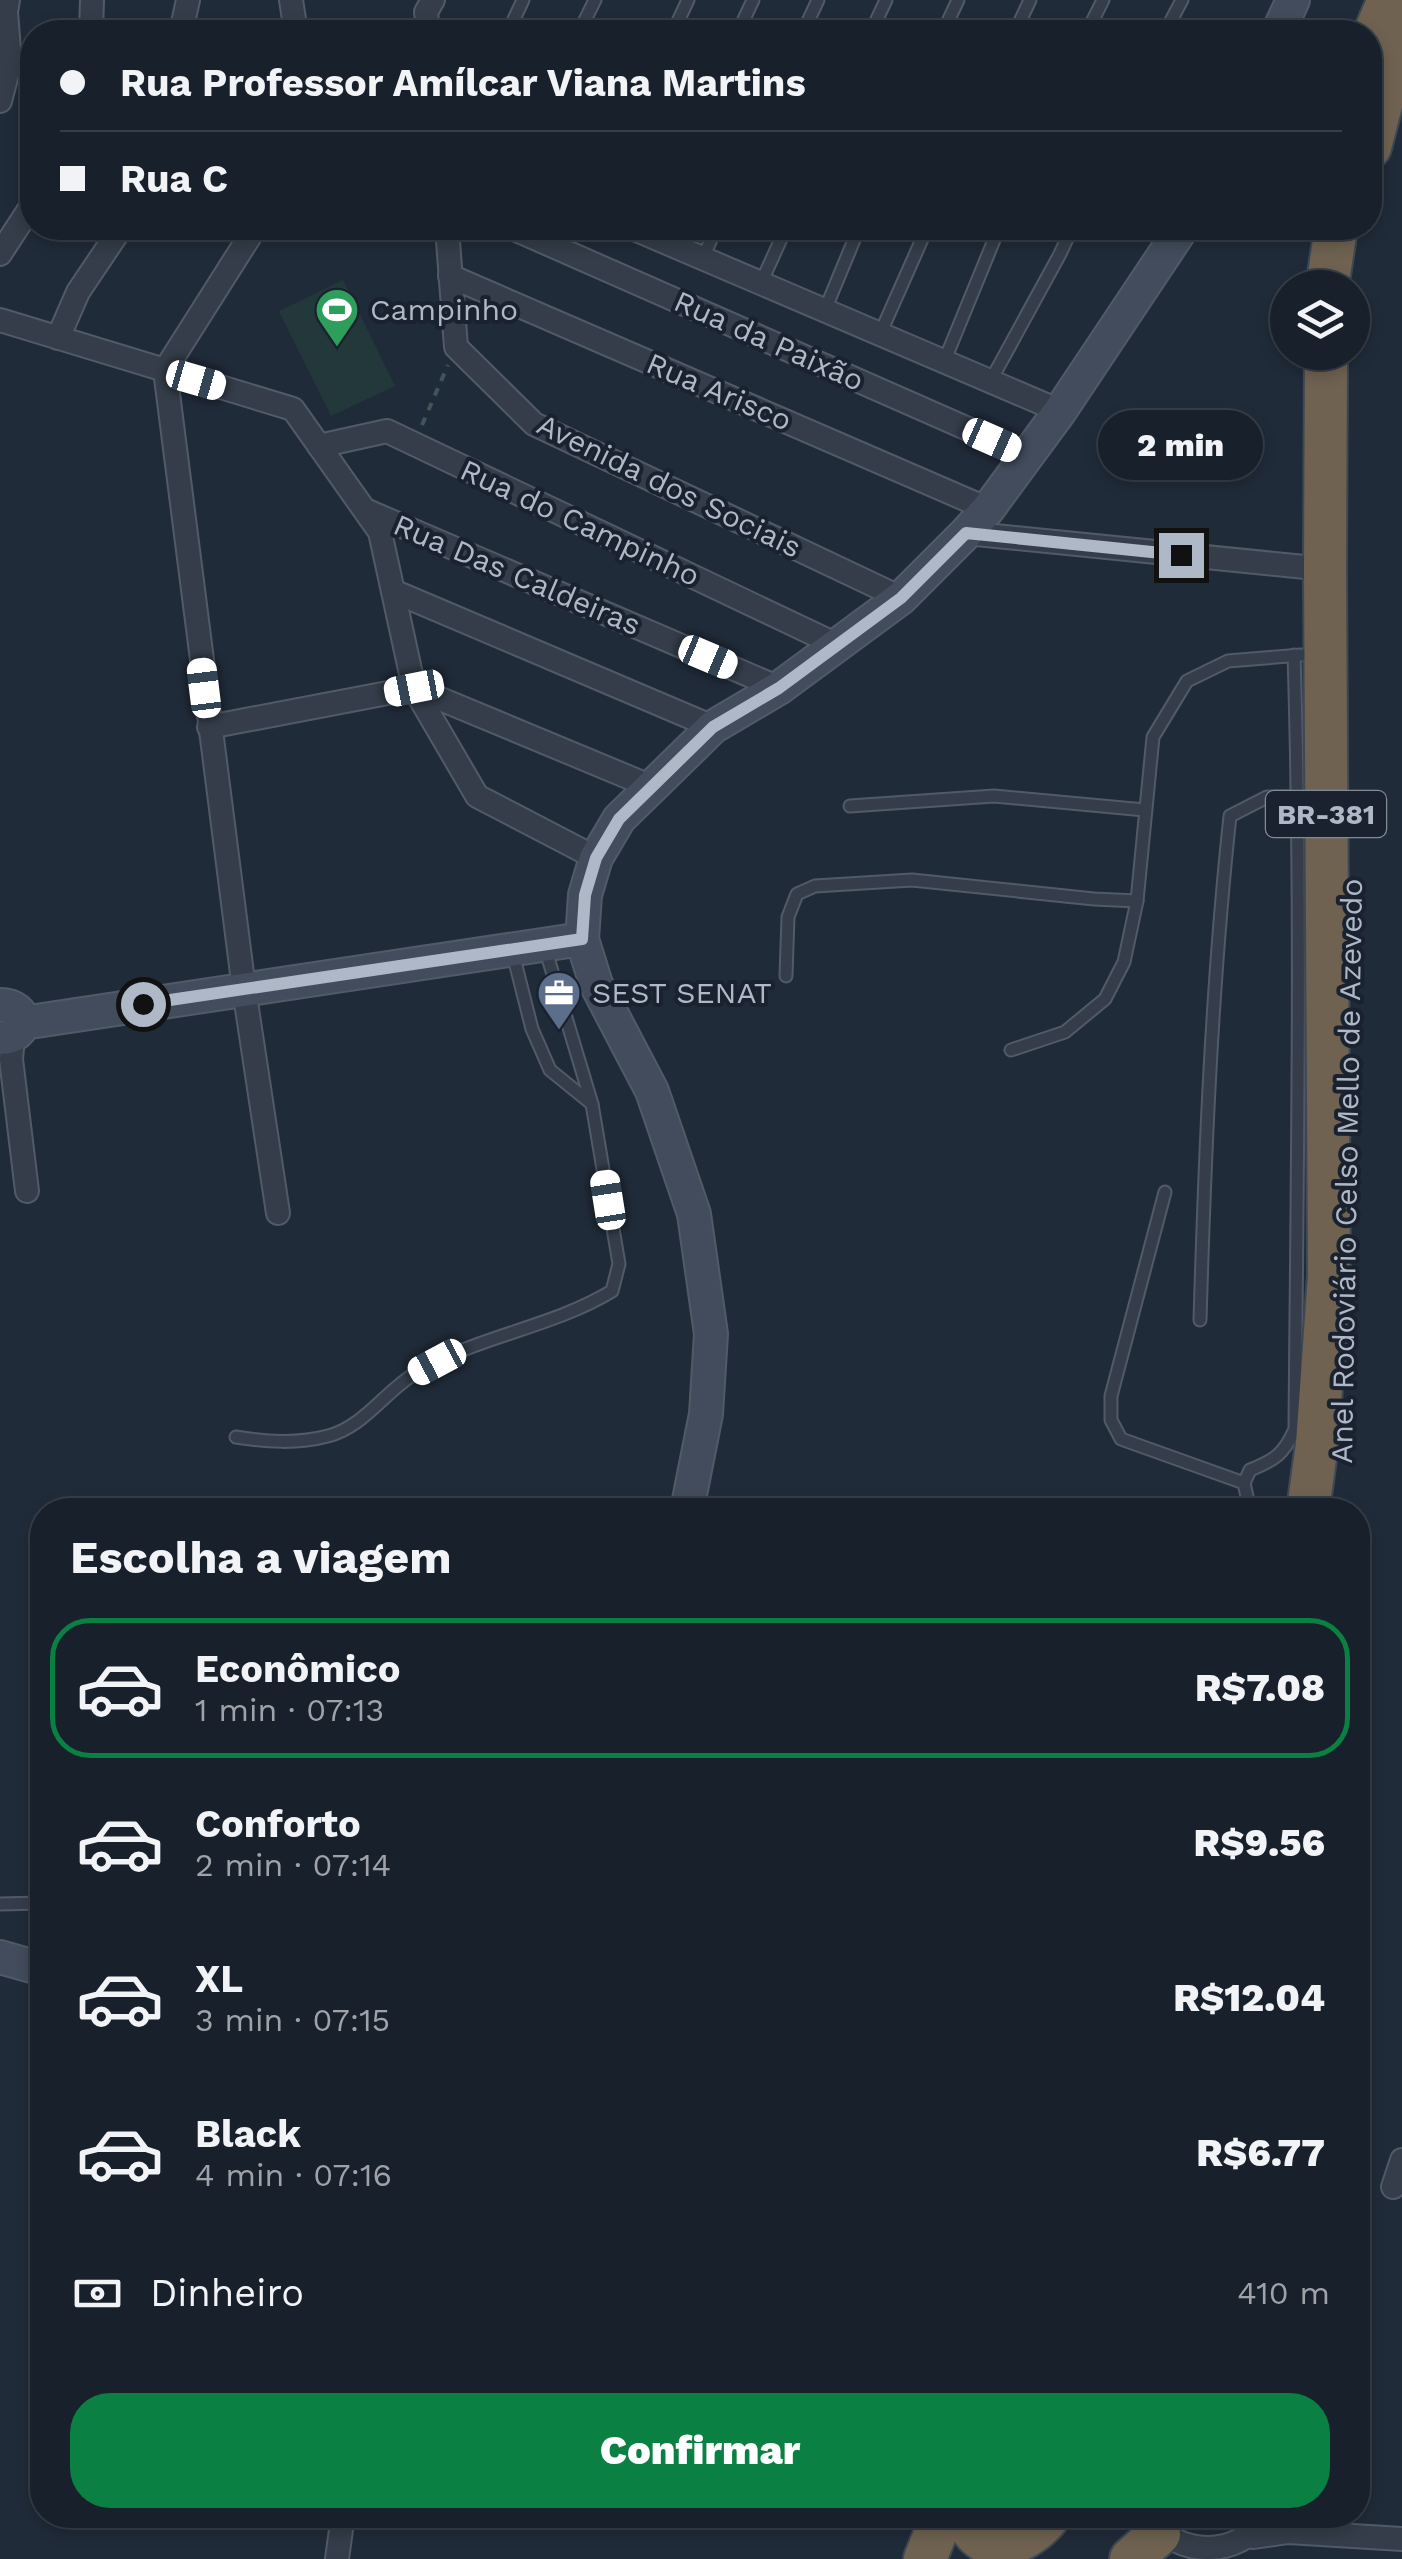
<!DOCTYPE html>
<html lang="pt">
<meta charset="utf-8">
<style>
body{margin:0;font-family:"Work Sans",sans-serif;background:#252d37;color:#f1f3f6;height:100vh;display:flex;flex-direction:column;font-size:38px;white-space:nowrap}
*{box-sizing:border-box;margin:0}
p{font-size:32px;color:#9fa3a9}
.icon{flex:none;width:55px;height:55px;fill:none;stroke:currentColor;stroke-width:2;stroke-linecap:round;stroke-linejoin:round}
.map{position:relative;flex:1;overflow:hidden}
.panel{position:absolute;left:30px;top:1498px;width:1340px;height:1030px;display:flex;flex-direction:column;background:#18202b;border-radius:40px;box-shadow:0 5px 15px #0003,0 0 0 2px #363e47}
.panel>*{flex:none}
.guide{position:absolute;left:20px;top:20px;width:1362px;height:220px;border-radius:40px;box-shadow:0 5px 15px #0003,0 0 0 2px #363e47;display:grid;align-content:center;height:220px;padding:0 40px;background:#18202b}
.fabs{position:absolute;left:1270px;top:270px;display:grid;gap:20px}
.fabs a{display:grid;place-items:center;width:100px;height:100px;border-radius:50%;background:#18202b;box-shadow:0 5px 15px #0003,0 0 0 2px #363e47;font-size:50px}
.end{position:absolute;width:45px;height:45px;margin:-22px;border:12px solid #aeb8c6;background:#111;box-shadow:0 0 0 5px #111}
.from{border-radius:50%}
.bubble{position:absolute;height:70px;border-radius:35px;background:#18202b;box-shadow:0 5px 15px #0003,0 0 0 2px #363e47;font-size:32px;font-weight:800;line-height:70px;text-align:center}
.car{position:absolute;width:30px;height:60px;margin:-30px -15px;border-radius:12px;box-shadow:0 0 8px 2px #0007;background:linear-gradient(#fff 24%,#345 0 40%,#fff 0 76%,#345 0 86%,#fff 0)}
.guide b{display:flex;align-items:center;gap:35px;height:95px;font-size:38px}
.guide b+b{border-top:2px solid #363e47}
.guide i{width:25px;height:25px;background:#f1f3f6}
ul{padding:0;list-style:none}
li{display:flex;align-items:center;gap:30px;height:140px;margin:0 20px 15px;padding:0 20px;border:5px solid transparent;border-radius:40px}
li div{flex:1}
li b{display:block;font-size:38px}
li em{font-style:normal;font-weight:800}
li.on{border-color:#0b8043}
li>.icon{width:90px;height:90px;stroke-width:1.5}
h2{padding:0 40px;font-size:45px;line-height:120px}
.pay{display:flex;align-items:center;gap:25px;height:110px;padding:0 40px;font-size:38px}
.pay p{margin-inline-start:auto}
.cta{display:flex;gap:20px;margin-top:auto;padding:20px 40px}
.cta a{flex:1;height:115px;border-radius:40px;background:#0b8043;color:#fff;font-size:40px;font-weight:800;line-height:115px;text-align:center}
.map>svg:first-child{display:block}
</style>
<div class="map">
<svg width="1402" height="2559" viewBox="0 0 1402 2559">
<rect width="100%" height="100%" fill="#202b39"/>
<path fill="#22383a" d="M343,280L395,386L331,416L279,311Z"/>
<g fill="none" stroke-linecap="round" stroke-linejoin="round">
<defs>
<g id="lane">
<path d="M508,32L523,0"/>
<path d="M579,32L595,0"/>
<path d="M673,32L688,0"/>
<path d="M738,32L753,0"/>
<path d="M803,32L818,0"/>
<path d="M871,32L886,0"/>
<path d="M943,32L958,0"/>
<path d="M1015,32L1030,0"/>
<path d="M1087,32L1103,0"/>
<path d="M1165,32L1182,0"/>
<path d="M703,258L716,228"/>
<path d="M761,283L786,228"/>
<path d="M825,310L859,228"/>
<path d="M880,334L927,228"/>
<path d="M944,362L999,228"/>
<path d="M990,382L1060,254L1072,228"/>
<path d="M850,806L994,796L1145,810"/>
<path d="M513,954L532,1029L550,1070L592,1104"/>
<path d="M786,976L788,917L797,894L815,886L912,880L1094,899L1137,901L1153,737L1187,681L1228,661L1301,655"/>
<path d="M1011,1050L1065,1032L1105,999L1124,962L1137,901"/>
<path d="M1165,1192L1111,1396V1420L1121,1439L1244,1483"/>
<path d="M1200,1320C1205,1152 1212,983 1230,816L1267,797H1302"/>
<path d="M236,1437C267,1442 297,1444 328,1436C363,1427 384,1393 414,1374C476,1336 551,1328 612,1291L619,1264L592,1104L545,948"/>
<path d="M1250,1510L1244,1483L1250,1470C1275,1460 1284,1454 1295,1429C1297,1171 1302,913 1294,655"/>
<path d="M40,1603L42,1613"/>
<path d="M0,1904L42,1903"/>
</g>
<g id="street">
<path d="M291,0L296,32"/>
<path d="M91,32L92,0"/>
<path d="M181,32L188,0"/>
<path d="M428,32L426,12L433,0"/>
<path d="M0,101L10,63L6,12L8,0"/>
<path d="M447,228L456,347L534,424L901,598"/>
<path d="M512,228L1027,455"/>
<path d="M632,228L1060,411"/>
<path d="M0,254L32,205"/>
<path d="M450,276L988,509"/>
<path d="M0,320L293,409L380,532L414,688L477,796L596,858"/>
<path d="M58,338L78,292L121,228"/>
<path d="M165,370L244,989L278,1213"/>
<path d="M165,370L255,228"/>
<path d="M319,446L387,431L837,645"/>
<path d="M365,510L779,688"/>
<path d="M966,533L1325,569"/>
<path d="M393,591L713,727"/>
<path d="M209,727L414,688L652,787"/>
<path d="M13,1038L11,1059L27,1191"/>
<path d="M1393,2187L1402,2160"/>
<path d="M1147,2515C1176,2559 1240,2559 1267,2515"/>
<path d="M1253,2537L1288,2532L1402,2539"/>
<path d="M337,2559L343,2515"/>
</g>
<g id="secondary">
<path d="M1278,32L1293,0"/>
<path d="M0,1005C30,1005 30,1038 0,1038"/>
<path d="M23,1023L582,939"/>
<path d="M687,1510L706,1414L711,1334L694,1214L652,1091L596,984L582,939L585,895L596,858L619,819L713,727L779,688L901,598L966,533L988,509L1060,411L1182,228"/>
<path d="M0,1957L42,1969"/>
</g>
<g id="highway">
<path d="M1370,44L1389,0"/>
<path d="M1370,147L1388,77L1402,41"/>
<path d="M1327,288L1336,228"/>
<path d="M1308,1510L1317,1444L1329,1276L1325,569L1326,352"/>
<path d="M965,2515C979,2559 1024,2549 1050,2515"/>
<path d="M925,2559L943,2515"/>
<path d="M1131,2559L1159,2534"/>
</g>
</defs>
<use href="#lane" stroke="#515b67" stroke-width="15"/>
<use href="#street" stroke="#515b67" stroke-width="26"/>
<use href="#secondary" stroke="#515b67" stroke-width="36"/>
<use href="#highway" stroke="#3e4854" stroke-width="46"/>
<path stroke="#405557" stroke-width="4" stroke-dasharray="8 8" stroke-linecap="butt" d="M422,425L448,365"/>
<use href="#lane" stroke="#343d49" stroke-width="11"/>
<use href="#street" stroke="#343d49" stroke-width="22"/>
<use href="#secondary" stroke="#424c5c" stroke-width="32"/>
<use href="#highway" stroke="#6f6251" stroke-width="42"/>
</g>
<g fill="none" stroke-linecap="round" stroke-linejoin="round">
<path stroke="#aeb8c6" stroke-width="12" d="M143,1004L582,939L585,895L596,858L619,819L713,727L779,688L901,598L966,533L1181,555"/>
</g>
<defs>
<symbol id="stadium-pin" viewBox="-11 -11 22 30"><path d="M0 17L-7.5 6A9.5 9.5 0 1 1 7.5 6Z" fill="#2e9e5b" stroke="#19222e"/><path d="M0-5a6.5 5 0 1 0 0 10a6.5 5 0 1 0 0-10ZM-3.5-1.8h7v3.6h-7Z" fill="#fff"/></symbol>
<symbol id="office-pin" viewBox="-11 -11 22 30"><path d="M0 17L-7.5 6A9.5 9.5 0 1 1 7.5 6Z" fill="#5c6f8a" stroke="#19222e"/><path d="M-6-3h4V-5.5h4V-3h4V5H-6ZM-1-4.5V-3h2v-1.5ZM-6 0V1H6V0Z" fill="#fff"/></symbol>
</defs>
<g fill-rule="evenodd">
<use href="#stadium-pin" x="312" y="285" width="50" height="68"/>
<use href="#office-pin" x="534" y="968" width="50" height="68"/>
</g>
<g text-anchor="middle" stroke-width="8" stroke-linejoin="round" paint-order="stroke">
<rect fill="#19222e" stroke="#818b98" stroke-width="2.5" x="1266" y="791" width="120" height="46" rx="8"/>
<g font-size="28" font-weight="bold" fill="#aeb8c6">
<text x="1326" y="824">BR-381</text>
</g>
<g font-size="30" fill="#aeb8c6" stroke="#19222e" text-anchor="start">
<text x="370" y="320">Campinho</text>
<text x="592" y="1003">SEST SENAT</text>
</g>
<g font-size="30" fill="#aeb8c6" stroke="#19222e">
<text transform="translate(769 341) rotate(24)" y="10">Rua da Paixão</text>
<text transform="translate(719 392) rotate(23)" y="10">Rua Arisco</text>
<text transform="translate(669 486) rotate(26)" y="10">Avenida dos Sociais</text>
<text transform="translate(580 523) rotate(25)" y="10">Rua do Campinho</text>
<text transform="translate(517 575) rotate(23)" y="10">Rua Das Caldeiras</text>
<text transform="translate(1347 1171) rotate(-89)" y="10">Anel Rodoviário Celso Mello de Azevedo</text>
</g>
</g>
</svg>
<div class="fabs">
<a><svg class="icon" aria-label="layers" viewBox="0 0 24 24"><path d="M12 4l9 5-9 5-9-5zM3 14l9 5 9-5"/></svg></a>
</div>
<i class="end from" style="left:143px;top:1004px"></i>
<i class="end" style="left:1181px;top:555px"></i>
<div class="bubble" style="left:1098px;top:410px;width:165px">2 min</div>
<i class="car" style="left:196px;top:380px;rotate:106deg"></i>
<i class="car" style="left:992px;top:440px;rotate:114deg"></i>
<i class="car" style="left:708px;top:657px;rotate:113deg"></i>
<i class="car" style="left:204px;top:688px;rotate:353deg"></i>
<i class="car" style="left:414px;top:688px;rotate:259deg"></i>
<i class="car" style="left:608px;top:1200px;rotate:351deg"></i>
<i class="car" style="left:437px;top:1362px;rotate:242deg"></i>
<div class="guide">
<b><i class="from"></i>Rua Professor Amílcar Viana Martins</b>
<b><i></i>Rua C</b>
</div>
<section class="panel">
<h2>Escolha a viagem</h2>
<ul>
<li class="on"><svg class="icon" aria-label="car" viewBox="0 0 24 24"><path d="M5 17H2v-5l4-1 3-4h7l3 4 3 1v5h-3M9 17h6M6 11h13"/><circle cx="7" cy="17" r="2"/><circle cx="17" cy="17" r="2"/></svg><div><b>Econômico</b><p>1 min · 07:13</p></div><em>R$7.08</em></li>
<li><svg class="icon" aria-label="car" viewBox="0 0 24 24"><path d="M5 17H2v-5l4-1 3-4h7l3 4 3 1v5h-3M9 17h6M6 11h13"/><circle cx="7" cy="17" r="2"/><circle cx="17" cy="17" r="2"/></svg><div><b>Conforto</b><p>2 min · 07:14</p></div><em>R$9.56</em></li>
<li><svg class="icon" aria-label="car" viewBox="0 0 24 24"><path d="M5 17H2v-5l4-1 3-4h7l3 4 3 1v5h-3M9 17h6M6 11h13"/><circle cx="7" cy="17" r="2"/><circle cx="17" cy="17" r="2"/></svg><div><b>XL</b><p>3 min · 07:15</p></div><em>R$12.04</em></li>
<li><svg class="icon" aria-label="car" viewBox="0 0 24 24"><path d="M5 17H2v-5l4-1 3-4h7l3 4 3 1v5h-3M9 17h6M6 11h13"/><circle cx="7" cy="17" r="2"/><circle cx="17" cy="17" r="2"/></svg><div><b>Black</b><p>4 min · 07:16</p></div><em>R$6.77</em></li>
</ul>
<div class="pay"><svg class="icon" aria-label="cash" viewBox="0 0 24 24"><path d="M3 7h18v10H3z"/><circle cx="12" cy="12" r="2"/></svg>Dinheiro<p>410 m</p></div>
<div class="cta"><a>Confirmar</a></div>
</section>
</div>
